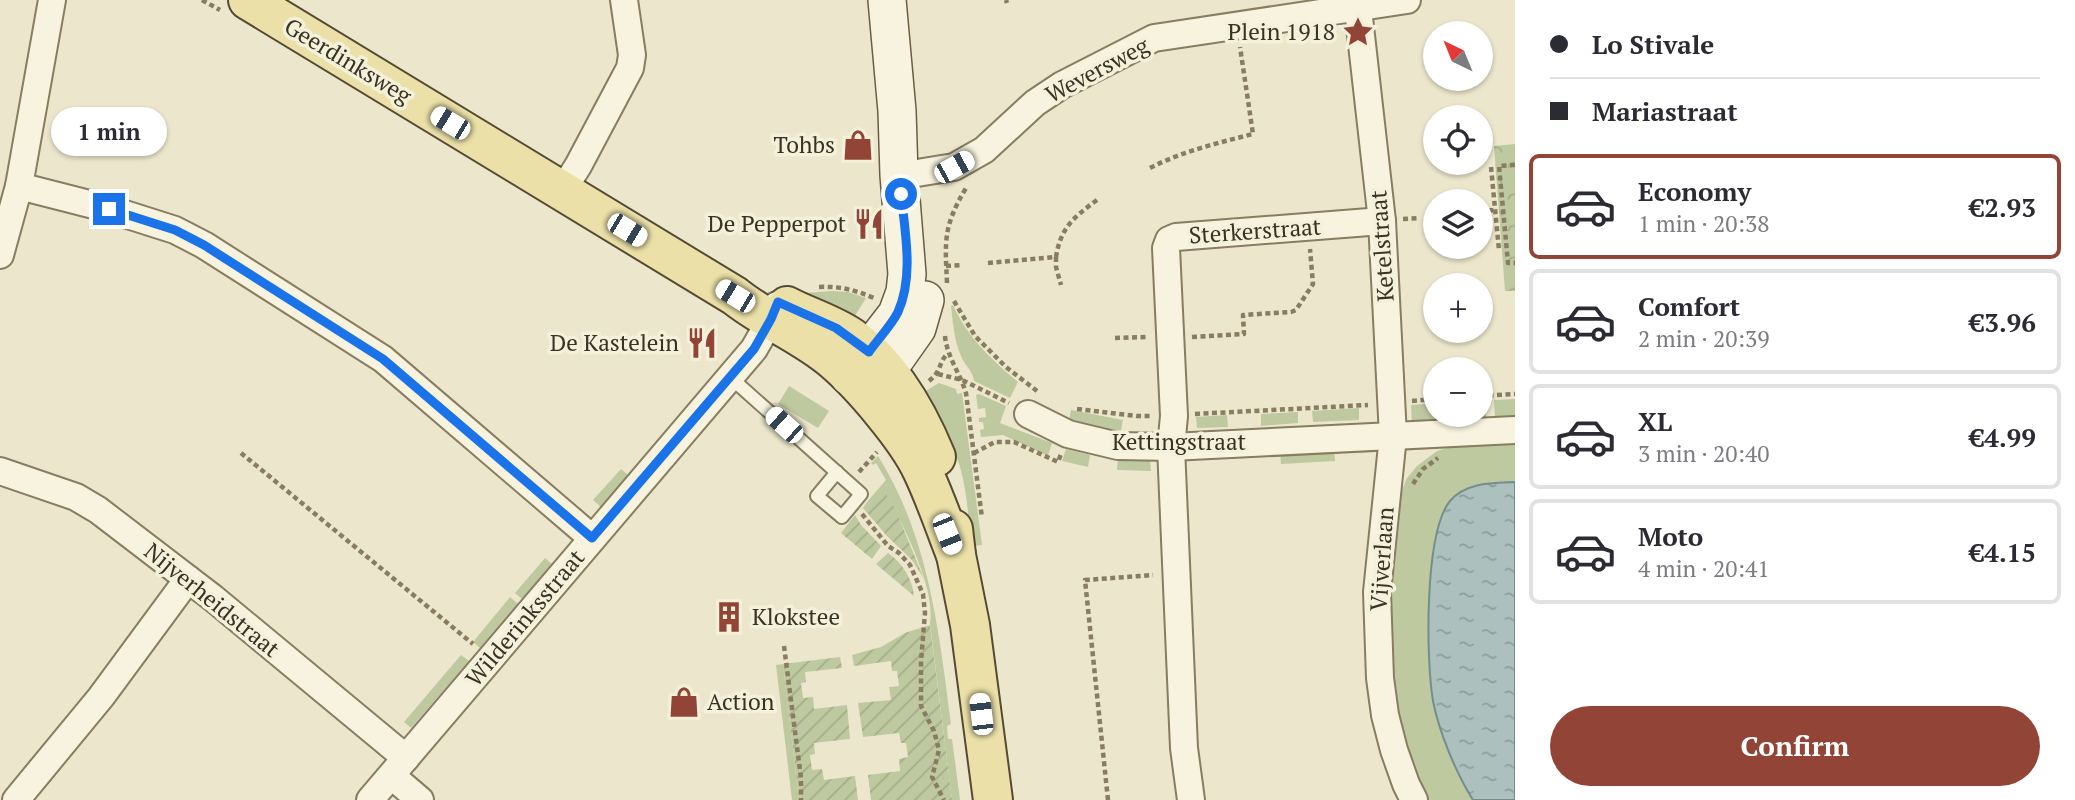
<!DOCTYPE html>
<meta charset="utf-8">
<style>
body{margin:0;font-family:"PT Serif",serif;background:#f2f2f3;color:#2b2b33;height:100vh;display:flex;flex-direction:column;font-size:26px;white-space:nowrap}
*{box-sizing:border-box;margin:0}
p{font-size:23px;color:#7c7c81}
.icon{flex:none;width:38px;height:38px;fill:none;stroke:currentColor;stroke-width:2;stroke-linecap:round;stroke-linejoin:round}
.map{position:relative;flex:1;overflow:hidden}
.sheet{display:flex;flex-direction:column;background:#fff;width:560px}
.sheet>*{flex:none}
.banner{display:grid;align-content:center;height:154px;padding:0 35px;background:#fff}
.needle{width:46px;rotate:317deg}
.tools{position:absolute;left:1423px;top:21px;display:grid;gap:14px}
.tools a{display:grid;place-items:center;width:70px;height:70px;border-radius:50%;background:#fff;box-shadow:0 2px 5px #0004;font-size:35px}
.end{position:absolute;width:32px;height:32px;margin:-16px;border:9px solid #1a73e8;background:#fff;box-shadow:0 0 0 4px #fff}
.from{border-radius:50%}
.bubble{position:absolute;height:49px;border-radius:24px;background:#fff;box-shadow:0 2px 5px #0004;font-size:23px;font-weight:700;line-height:49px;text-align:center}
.car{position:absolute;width:21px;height:42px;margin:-21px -10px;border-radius:9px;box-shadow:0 0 5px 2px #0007;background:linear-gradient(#fff 24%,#345 0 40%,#fff 0 76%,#345 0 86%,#fff 0)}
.banner b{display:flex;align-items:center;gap:24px;height:66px;font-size:26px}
.banner b+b{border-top:2px solid #e1e1e2}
.banner i{width:18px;height:18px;background:#2b2b33}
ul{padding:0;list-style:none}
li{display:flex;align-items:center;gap:21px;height:105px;margin:0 14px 10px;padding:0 21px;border:4px solid #e1e1e2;border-radius:10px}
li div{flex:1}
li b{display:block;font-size:26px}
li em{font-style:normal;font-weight:700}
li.current{border-color:#924436}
li>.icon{width:63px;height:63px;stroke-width:1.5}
.action{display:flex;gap:14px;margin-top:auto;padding:14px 35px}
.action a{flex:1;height:80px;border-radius:42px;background:#924436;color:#fff;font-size:28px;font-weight:700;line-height:80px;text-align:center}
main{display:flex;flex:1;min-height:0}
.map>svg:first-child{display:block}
</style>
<main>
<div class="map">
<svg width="1515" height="800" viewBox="0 0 1515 800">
<defs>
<pattern id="forest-crowns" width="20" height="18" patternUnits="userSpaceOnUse" patternTransform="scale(1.75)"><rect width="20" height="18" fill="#bec9a0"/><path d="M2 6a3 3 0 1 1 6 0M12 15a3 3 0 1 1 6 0" fill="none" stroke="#a4ad8a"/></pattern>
<pattern id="garden-furrows" width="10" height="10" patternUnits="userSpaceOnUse" patternTransform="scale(1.75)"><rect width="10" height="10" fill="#bec9a0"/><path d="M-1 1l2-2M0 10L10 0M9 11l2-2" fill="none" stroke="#a4ad8a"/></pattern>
<pattern id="water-ripples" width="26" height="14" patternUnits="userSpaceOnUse" patternTransform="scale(1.75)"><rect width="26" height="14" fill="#acc1be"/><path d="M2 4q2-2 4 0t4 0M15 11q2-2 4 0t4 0" fill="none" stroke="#8d9d9a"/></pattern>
</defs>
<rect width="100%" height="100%" fill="#ece7cc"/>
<g fill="#bec9a0">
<path d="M832,291L848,292L866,298L851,322L790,294Z"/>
<path d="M953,305C967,337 992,360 1018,382L1010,398L974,381C973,371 965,366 961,356C954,340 953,323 951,306Z"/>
<path d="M939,383L956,389L957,394L962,393L982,545L975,546L972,543C968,518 967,491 960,467C952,440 937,416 924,392Z"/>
<path d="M789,386L829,411L818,428L778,404Z"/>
<path d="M979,394L1006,406L1000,423L1052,443L1048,456L1003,435L981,437L980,430L984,429L983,422H979V418L986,417L985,408L978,409L976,395Z"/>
<path d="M1515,399V420L1495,419L1494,400Z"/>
<path d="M1481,400H1486V421L1412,424L1411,405L1435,403V415H1480Z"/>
<path d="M1359,408V420L1313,422L1312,411Z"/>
<path d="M1071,410L1123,420L1121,431L1094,427L1069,420Z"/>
<path d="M1298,412V423L1261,426V414Z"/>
<path d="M1227,415L1228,427L1197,428L1196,417Z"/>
<path d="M1515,441V482C1490,484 1470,484 1450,501L1429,646L1433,701L1473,800H1425L1400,738L1391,683L1389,597L1399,498L1407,478L1417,466L1437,451L1461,444Z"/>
<path d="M1066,449L1090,455L1088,467L1062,461Z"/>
<path d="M1334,449L1335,461L1281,464L1280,452Z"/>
<path d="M878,456C929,537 939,632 951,724L947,726L948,739H952L960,800H952L930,623C936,588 902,523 885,491L887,485L869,504L867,502L886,480L876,463L873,465L871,463Z"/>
<path d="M1118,458L1150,461L1151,471L1117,470Z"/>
<path d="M621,469L628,475L601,507L593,500Z"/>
<path d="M545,558L552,564L522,599L515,593Z"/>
<path d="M510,597L518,604L480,648L473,642Z"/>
<path d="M461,655L469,661L411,728L404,722Z"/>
<path d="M783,664L799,800H792L776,665Z"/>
</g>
<path fill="url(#forest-crowns)" d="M1515,144V291H1505L1494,146Z"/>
<g fill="url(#garden-furrows)">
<path d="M886,485L888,489L885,491L897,513L924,579L912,560L887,536L863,508L867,502L869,504Z"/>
<path d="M855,515L861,525L881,546L872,559L841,533Z"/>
<path d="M888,553C903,564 912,578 914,596L876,564Z"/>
<path d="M930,625L952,800H871L868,775L900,771L899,759L908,757L906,743H901L899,733L863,737L858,703L891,700L889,687L899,686L897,671H892L891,661L854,666L852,655L881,647L905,633Z"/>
<path d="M840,657L842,668L805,672L806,682L801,683L803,698L813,697L814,709L847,705L850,739L814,743L815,754L810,755L812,770L822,769L824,780L855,776L858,800H799L783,664Z"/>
</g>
<path fill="url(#water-ripples)" stroke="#738f8d" stroke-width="2" d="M1515,482V800H1473C1456,773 1439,732 1433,701C1426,660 1424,533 1450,501C1466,482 1493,483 1515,482Z"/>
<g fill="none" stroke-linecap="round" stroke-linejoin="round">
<defs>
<path id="lane" d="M730,377L861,494L842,517L817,496L837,472"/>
<g id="street">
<path d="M1357,0L1382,221L1393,436L1377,592L1380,678L1385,715L1394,750L1406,784L1414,800"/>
<path d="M917,173L954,167L984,150L1035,103L1062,85L1154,38L1407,0"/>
<path d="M19,186L109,209L175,230L204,245L383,359L592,538"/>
<path d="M562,191L578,166L630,68L632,55L624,0"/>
<path d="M0,255L19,186L52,0"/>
<path d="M1028,414L1068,434L1118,446L1171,447L1515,430"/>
<path d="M0,471L76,497L98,510L213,598L406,758"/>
<path d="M392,776L420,800"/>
<path d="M16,800L101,697L188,579"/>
<path d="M370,800L754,349L771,319L777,305"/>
<path d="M1191,800L1184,748L1171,447L1174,416L1166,248L1169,240L1176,237L1382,221"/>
</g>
<g id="secondary">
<path d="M849,376L897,314L905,292L907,274L899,175L897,111L887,0"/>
<path d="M868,392L886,372L917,328L925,300"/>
</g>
<g id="primary">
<path d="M248,0L735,296C766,321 804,335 834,361C861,384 907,438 922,470C935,497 945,527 956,555"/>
<path d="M787,306C808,317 832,324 851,337C891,365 918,413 936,457"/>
<path d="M953,529L956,555L970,625L993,800"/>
</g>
</defs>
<use href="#lane" stroke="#887c61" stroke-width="16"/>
<use href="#street" stroke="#887c61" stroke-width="30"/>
<use href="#secondary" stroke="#6a5d44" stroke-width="40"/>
<use href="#primary" stroke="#564a34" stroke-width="42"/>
<g stroke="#887c61" stroke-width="4.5" stroke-dasharray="5 3.5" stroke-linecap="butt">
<path d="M202,0L220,10"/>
<path d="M1006,0L1007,3"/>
<path d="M1515,165L1499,166L1508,263H1515"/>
<path d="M1491,167L1499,250"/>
<path d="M1150,168C1183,151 1218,143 1253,134L1240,47"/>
<path d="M1480,211L1496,210"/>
<path d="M1403,219L1419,218"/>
<path d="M1056,257V267L1061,285"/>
<path d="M988,263L1056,257C1061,227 1073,218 1097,200"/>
<path d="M946,266L963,265"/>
<path d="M947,283C945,240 943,227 966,188"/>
<path d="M819,287C840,286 855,290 874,298"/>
<path d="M954,301L975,336L1006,367L1037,391"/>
<path d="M945,336C947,357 960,373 966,393L982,518"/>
<path d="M1192,337L1244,334L1243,315L1291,312L1296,310L1313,284L1310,249"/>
<path d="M1115,338L1149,337"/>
<path d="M938,374L962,380L1009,403"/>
<path d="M929,381C942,371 938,363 948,353"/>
<path d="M1480,396L1515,394"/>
<path d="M1412,401L1435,399"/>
<path d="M1077,409L1137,416H1152"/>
<path d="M1195,414L1368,405"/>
<path d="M241,453L473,644"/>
<path d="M974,453L995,442H1014L1058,462L1061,454"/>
<path d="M859,472L877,452"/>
<path d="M1413,484L1423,469L1438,458"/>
<path d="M862,514L888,546L899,553L910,565L923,594L925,613L921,661V706L934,731L939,750L932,777L944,800"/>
<path d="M784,646L801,778V800"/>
<path d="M1108,800L1085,580L1153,575"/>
</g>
<use href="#lane" stroke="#f7f3df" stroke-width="12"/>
<use href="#street" stroke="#f7f3df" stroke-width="26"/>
<use href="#secondary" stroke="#f7f3df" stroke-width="37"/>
<use href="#primary" stroke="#eae0a8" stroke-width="38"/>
</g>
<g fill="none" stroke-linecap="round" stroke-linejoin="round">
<path stroke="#1a73e8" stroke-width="9" d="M109,209L175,230L204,245L383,359L592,538L754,349L771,319L778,302L836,328L869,352C878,339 891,326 898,312C914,276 905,232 901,194"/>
</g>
<defs>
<symbol id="sight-bare" viewBox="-9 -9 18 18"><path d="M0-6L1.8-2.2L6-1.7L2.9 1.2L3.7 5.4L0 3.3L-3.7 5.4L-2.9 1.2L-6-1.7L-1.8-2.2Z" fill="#924436" stroke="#f4f1db" stroke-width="2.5" paint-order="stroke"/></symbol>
<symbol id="shop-bare" viewBox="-9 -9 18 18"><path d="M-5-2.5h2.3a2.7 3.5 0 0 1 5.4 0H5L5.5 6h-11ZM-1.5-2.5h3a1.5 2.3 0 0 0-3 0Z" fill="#924436" stroke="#f4f1db" stroke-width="2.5" paint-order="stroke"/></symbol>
<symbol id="restaurant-bare" viewBox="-9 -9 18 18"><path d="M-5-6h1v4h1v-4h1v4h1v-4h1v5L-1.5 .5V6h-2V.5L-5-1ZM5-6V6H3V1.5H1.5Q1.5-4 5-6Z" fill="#924436" stroke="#f4f1db" stroke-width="2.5" paint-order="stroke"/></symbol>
<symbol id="building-bare" viewBox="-9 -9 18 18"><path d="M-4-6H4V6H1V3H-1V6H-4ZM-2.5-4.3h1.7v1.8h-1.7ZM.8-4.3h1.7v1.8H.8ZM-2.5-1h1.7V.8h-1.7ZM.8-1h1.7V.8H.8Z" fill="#924436" stroke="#f4f1db" stroke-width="2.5" paint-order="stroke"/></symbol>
</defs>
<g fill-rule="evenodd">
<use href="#sight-bare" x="1336" y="10" width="44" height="44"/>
<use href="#shop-bare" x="836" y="123" width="44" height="44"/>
<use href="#restaurant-bare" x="847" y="202" width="44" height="44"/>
<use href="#restaurant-bare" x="680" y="321" width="44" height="44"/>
<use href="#building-bare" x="707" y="595" width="44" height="44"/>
<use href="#shop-bare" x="662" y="680" width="44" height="44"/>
</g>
<g text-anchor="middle" stroke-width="7" stroke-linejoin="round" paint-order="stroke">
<g font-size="23" fill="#3a3223" stroke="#f4f1db" text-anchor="end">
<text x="1335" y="40">Plein 1918</text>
<text x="835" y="153">Tohbs</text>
<text x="846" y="232">De Pepperpot</text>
<text x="679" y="351">De Kastelein</text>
<text x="752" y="625" text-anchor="start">Klokstee</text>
<text x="707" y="710" text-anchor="start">Action</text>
</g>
<g font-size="23" fill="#3a3223" stroke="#f4f1db">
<text transform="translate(348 61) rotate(31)" y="8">Geerdinksweg</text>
<text transform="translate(1097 70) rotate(-28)" y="8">Weversweg</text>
<text transform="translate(1255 231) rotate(-4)" y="8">Sterkerstraat</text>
<text transform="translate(1382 246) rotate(-94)" y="8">Ketelstraat</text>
<text x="1179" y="450">Kettingstraat</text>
<text transform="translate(1382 559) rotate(-86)" y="8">Vijverlaan</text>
<text transform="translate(212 600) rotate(39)" y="8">Nijverheidstraat</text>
<text transform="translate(525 618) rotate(-50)" y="8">Wilderinksstraat</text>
</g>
</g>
</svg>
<div class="tools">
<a><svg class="needle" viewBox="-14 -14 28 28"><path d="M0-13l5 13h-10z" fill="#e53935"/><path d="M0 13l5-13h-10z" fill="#7c7c81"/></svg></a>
<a><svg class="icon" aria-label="locate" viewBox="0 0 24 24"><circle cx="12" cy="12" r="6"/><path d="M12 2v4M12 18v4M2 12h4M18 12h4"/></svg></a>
<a><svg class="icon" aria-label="layers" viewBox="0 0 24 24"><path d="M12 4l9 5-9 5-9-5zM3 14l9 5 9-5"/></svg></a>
<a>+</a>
<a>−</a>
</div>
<i class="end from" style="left:901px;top:194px"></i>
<i class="end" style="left:109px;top:209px"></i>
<div class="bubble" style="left:51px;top:107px;width:116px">1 min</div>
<i class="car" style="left:450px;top:123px;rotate:301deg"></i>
<i class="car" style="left:954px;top:167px;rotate:61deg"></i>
<i class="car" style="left:627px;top:230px;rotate:121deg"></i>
<i class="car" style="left:735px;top:296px;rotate:301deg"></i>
<i class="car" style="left:784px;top:425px;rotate:312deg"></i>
<i class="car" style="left:947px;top:534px;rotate:158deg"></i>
<i class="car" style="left:981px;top:714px;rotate:353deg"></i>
</div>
<section class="sheet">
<div class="banner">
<b><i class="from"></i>Lo Stivale</b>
<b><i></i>Mariastraat</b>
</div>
<ul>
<li class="current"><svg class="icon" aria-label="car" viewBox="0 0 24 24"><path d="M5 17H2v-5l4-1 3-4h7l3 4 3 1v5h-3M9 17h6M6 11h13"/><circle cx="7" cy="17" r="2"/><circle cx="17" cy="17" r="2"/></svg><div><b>Economy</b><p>1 min · 20:38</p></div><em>€2.93</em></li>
<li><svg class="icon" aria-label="car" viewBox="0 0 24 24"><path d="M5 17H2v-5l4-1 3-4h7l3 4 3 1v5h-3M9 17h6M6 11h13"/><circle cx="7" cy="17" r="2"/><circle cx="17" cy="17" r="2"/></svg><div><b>Comfort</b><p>2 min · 20:39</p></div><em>€3.96</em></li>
<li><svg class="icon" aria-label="car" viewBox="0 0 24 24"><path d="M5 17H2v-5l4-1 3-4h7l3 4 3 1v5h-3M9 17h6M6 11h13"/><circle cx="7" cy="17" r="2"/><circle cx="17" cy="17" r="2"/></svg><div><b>XL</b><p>3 min · 20:40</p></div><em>€4.99</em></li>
<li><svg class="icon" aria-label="car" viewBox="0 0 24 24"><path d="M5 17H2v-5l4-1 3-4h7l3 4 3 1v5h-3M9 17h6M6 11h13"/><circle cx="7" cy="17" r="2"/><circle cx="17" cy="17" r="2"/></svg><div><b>Moto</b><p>4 min · 20:41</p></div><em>€4.15</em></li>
</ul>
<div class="action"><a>Confirm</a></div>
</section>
</main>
